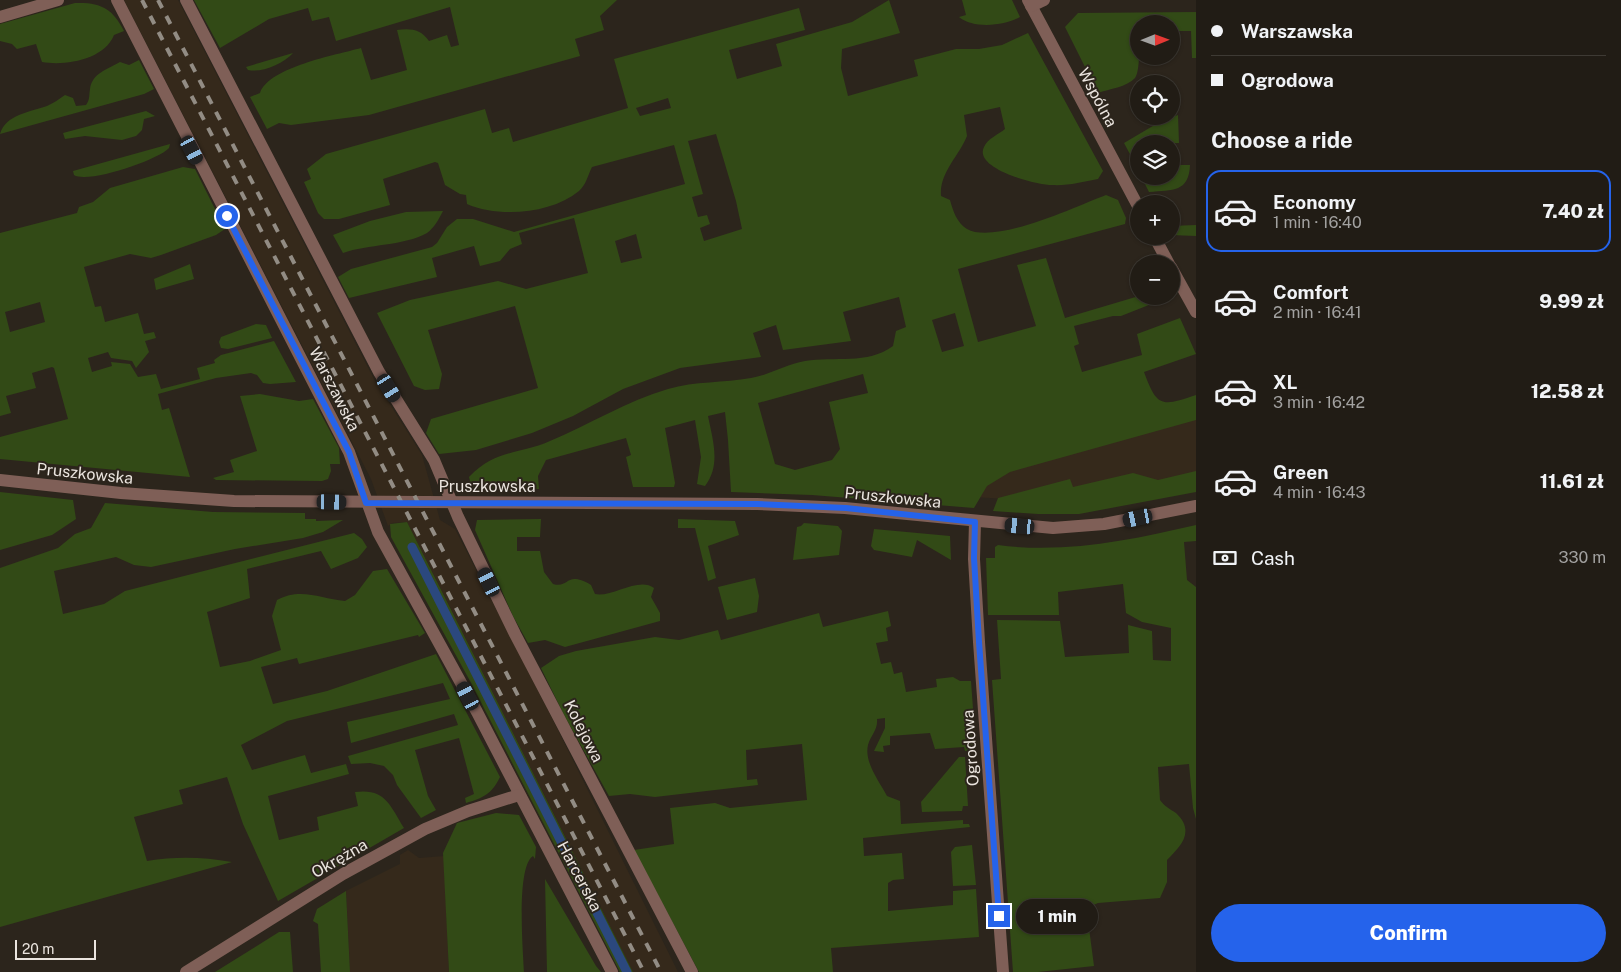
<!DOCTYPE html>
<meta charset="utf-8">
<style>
body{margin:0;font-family:"Public Sans",sans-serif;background:#29251e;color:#f1f3f6;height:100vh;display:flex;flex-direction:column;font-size:19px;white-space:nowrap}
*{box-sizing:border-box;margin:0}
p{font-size:16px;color:#a2a1a0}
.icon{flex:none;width:28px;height:28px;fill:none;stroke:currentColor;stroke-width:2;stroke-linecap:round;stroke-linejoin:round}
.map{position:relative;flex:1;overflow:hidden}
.details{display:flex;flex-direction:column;background:#211c15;width:425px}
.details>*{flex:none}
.banner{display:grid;align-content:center;height:110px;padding:0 15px;background:#211c15}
.needle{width:32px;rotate:89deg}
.fabs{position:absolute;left:1130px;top:15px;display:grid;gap:10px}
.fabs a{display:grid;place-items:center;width:50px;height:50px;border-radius:50%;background:#211c15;box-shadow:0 1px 4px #0004,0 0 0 1px #3e3a34;font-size:25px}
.scale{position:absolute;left:15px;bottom:12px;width:81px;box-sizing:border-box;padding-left:5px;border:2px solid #ebe5df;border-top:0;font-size:14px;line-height:18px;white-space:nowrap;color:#ebe5df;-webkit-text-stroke:4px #2c251c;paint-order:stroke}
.end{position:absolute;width:22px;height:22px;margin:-11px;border:6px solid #2563eb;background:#fff;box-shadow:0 0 0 2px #fff}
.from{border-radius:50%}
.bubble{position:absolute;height:35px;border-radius:18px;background:#211c15;box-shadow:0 1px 4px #0004,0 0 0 1px #3e3a34;font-size:16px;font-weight:800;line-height:35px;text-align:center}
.car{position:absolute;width:15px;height:30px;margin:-15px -8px;border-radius:6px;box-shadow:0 0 4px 1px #0007;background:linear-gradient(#222 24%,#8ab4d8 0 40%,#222 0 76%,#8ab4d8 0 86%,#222 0)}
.banner b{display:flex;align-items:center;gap:18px;height:48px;font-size:19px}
.banner b+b{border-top:1px solid #3e3a34}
.banner i{width:12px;height:12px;background:#f1f3f6}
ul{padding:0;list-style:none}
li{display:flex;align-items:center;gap:15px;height:82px;margin:0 10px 8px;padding:0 5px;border:2px solid transparent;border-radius:15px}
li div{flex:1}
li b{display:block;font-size:19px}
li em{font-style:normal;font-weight:800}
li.on{border-color:#2563eb}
li>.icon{width:45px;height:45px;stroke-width:1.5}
h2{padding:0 15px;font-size:22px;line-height:60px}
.pay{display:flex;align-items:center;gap:12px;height:55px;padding:0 15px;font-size:19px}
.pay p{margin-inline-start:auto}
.primary-button{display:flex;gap:10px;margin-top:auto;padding:10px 15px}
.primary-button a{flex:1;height:58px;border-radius:30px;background:#2563eb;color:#fff;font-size:20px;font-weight:800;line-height:58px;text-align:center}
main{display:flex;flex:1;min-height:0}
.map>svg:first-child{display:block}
</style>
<main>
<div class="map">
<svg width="1196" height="972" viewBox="0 0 1196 972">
<rect width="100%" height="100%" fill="#2c251c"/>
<g fill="#35291b">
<path d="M124,0H178L374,379L422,455L440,520L455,529L552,718L678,972H633L407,522L392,523L388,526L371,479Z"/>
<path d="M1196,409V482L1102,504L898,493Z"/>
<path d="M408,850L419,858L444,856L449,972H350L346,891L400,864V855Z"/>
</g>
<g fill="#324a16" fill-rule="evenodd">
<path d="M194,0H617L600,16L604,30L575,39L580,56L369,115L291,125L279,123L267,129L250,97L260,93C269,67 336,55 361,48L371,80L407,70L397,30C410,28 421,29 429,41L447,35L451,47L459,45L450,7L336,41L329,17L312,21L308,8L269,19L220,48Z"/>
<path d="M889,0L900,33L842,49L841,68L848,96L918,76L914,60L956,49H979L1002,45L1028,33L1103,171L1098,179C1083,182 1067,186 1052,185C1037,185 973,169 984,147C987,139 999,134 1005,129L1000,107L964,115L967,136C959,156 939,173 941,196L950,200C953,211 957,223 967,229C995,245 1077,206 1106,195L1118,200L1126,218L1125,224L958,269L978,342L1036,326L1017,265L1046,258L1065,318L1139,296H1163L1164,299L1121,316H1113L1074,326L1079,344L1074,346L1082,372L1142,355L1137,334L1180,318L1196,354L1144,372C1157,407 1161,407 1196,395V420L1010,472L987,486L974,508L812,495L731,492L728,440L725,412L708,416C713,441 721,465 705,486L697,484L701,457L695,420L665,428L675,483L674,487H633L626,457L631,455L626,438L546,460L538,476L539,489H468V482L470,481L469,477C496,449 518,455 550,441C590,424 627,401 668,389C695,381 724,383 751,378C770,375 786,364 805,361C835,356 867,365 893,346L896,331L906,327L899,297L843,312L851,341L783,350L776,325L753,333L761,357L680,368L623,389L573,416L532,433L476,450L439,454L426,433L431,419L538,388L515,306L428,330L442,374L439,389L425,390L414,386L377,313L410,300L498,281L526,289L588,273L574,218L519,233L522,244L510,249L500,261L480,266L474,246L432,258L437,277L349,298L338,277L351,269L432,247L437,243L447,227L457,219H473L514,232L685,184L674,145L592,167C588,175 586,185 579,191C551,214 499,218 467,204L466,195L460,194L445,185L438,163L435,162L383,179L390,205L339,219H324L318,213L304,182L311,179L307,169L326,154L485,109L492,133L509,128L513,142L628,108L614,59L799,8L805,30L729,50L737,79L782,66L776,44L852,22ZM668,98L671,108L640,116L636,108ZM716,134L736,201L742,229L704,241L700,228L710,224L707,215L698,217L692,197L703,194L688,141ZM636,234L642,258L621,263L615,241ZM955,313L964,346L942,352L932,320ZM863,374L868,393L829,402L840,449L832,460L795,470L775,464L758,403Z"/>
<path d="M962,0H1012L1020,17C1005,26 973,29 959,17L966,15Z"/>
<path d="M75,3C101,2 113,9 124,31L114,35C104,60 65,66 42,62L36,44L17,49L12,44L0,41V24Z"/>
<path d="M1196,12V58H1192L1191,31H1171V24H1139C1139,34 1141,71 1135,78C1127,87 1109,89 1098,93L1065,27L1078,13Z"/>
<path d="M293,53C283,64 262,73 248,70L246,67Z"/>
<path d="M139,60L154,89L144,94L0,134C6,114 31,112 47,106C54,103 59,99 65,95L73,98L76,106L86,105C90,100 89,95 90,89C92,73 108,69 120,62L129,65Z"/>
<path d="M146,111L155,116L144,119L142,130L136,136L122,140L85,136L65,139L63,133Z"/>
<path d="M1178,115L1179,143L1139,144V171L1124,143L1163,120Z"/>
<path d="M170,144L169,148C158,160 88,184 74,175L73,171Z"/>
<path d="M1171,165H1190C1189,192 1173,190 1149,192L1141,176H1171Z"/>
<path d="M183,167L195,169L225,229L216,235L161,255L151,258L130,254L84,267L95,307L101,306L105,322L138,313L144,334L154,332L156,338L145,341L149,352L136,368L132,361L111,358L108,352L88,358L92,372L112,366L111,362L130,364L138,377L156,374L161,389L200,379L197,368L215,363L214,360L221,355L274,341L296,382L270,384L263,383L257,375L251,373L216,378L158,394L162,410L169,408L190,477L0,459V437L68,419L54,368L52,367L32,373L36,388L6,396L11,413L0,416V233L77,213L79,207L93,202L110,188ZM40,302L45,322L10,332L5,312Z"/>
<path d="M443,211C439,219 434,228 427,233C404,246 368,244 343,253L333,235L370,221L406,212Z"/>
<path d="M1196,225V236L1171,235V226Z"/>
<path d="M190,264L194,279L156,290L154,279Z"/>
<path d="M256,324L266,325L272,338L228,349L221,348L219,342L221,337Z"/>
<path d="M260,394L299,401L313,399L339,448L340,464H330L331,471L328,479L322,481L216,480L213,478L234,472L230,460L257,451L240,396Z"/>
<path d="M1196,471V492L1079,514H1038L993,511L998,498L1070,479L1073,487L1133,473L1158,480Z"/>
<path d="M0,492L73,500L76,519L52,535L0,550Z"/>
<path d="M105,503L213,512L305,513V519H316V521L343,520L323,532L303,538L235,549L151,567L134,565L116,557L54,571L63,614L104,604L125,591L354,533L362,539L367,547L358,558L331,569L321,551L247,569L250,598L207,612L220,667L250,661L281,650L272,616L277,600C301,587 321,599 345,601L355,595L373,571L387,569L425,633L419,637L418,635L299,664L297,658L261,667L273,704L327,691L436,654L500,777C492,794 483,798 466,803L465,798L474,794L459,738L415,750L428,796L436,810L421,818L397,785L393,775L384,766L370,763L351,764L348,756L458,725L454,714L351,743L347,722L450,699L443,683L287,721L241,745L252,770L305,755L311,773L346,764L349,774L268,796L279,840L319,830L317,817L358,806L355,792C385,788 390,805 404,828L278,901L243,824L227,777L179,790L183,804L134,817L147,861C177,856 203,857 232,862L0,927V568L58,548L75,534L91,528Z"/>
<path d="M541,519L540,537H517V551H540L544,572L553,584C570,589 565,570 591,585L595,594C611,598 639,576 654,588L651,597L660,613V621L565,647L545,640L528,643L513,616L475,530L477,520Z"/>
<path d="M678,519L735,521L739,535L708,546L716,578L708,581L695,528H678Z"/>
<path d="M407,522L633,972H620L470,681L391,537L390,524Z"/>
<path d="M804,523L838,526L842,531L839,555L793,560L797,527L801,526Z"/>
<path d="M1196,525V541L1184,542L1187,580L1196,587V819L1193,808L1189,764L1158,767L1160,800C1164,806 1170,809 1176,813C1196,832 1180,847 1167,860V882L1160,898L1098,903L1089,907L1087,913L1094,966L1038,972H1013L992,680L1001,679L997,620L1060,621L1065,657L1129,653L1128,625L1152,631L1153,660L1171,661V628L1142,622L1126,613L1123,584L1058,592L1059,615H988L986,558H995V547L998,545C1065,554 1131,540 1196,525Z"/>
<path d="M874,529L950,536L951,560L917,540L912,557L874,550L871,546Z"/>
<path d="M755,578L759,596L757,612L727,620L718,587Z"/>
<path d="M888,611L891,626L886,628L888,641L876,643L881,664L891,662L894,674L902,672L906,692L937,687L936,679L953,677L960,681H971L976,750L965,751L964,747L935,749L930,733L890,736V745L883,746L884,752L874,751L885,728V718L877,719C878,730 871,735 868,745C864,762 879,781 887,796L900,801L901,824L963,820V824H969L970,827L863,838L864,856L902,853L904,879L893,880L888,883V911L953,905V891L976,889L979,937L831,948L833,972H699L634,850L674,844L670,808L715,803L730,808L807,800L802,744L746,750L747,780L757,779L758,785L655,797L630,794L609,796L564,715L541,668L559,656L576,651L655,637L679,640L718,630L721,640L819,613L823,627Z"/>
<path d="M959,757H965L968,806H963L962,811L922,812L921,802Z"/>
<path d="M496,813L519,815L536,847L535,859L533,856C516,867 523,950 524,972H449L443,853L457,823Z"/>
<path d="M972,845L976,885L953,886L951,852L955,847Z"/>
<path d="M545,879L596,966L601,972H547Z"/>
<path d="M346,891L350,972H321L318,924L313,921L317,909Z"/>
<path d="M279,932H290L293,972H215Z"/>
</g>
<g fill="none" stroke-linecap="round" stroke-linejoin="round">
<path stroke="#2b487e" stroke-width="9" d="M412,547L627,972"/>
<g stroke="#7f5f57" stroke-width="12">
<path d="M117,0L349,452L378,532L477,712L612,972"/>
<path d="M186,0L379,372L434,460L458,517L515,634L692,972"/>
<path d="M1028,0L1139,208"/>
<path d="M1031,6L1044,0"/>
<path d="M0,17L58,0"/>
<path d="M1154,236L1169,264"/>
<path d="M1171,267L1196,312"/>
<path d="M975,522L974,559L979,642L1003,972"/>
<path d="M186,972L343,874L425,829L468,811L519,795"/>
</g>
<path stroke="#7f5f57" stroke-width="12" d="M0,480L121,493L234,501L757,504L845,508L1053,528L1104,524L1196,506"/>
<g stroke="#928c84" stroke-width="4" stroke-dasharray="9 9" stroke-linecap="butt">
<path d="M142,0L644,972"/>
<path d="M158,0L661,972"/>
</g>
</g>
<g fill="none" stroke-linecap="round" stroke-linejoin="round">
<path stroke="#2563eb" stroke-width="6" d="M227,216L349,452L366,503L757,504L846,508L975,522L974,558L979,642L999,916"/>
</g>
<g text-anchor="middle" stroke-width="4" stroke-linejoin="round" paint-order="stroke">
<g font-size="16" fill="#ebe5df" stroke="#2c251c">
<text transform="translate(1098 97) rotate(62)" y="6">Wspólna</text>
<text transform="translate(335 389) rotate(63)" y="6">Warszawska</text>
<text transform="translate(85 473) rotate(6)" y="6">Pruszkowska</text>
<text x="487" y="492">Pruszkowska</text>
<text transform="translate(893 497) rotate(6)" y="6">Pruszkowska</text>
<text transform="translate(584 731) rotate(63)" y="6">Kolejowa</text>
<text transform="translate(970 748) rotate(-94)" y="6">Ogrodowa</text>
<text transform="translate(339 858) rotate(-30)" y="6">Okrężna</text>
<text transform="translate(580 876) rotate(62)" y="6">Harcerska</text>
</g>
</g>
</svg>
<div class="fabs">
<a><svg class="needle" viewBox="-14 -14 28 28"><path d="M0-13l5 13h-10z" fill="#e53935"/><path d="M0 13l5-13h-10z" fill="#a2a1a0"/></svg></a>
<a><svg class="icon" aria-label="locate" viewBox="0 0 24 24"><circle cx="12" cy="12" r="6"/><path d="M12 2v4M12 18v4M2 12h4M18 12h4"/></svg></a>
<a><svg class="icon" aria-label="layers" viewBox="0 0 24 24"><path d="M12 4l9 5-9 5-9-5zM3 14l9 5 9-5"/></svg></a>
<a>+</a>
<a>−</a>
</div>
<div class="scale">20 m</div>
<i class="end from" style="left:227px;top:216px"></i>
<i class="end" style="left:999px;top:916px"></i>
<div class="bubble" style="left:1016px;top:899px;width:82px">1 min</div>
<i class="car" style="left:192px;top:150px;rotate:152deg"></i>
<i class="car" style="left:389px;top:388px;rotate:148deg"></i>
<i class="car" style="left:332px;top:502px;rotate:91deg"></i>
<i class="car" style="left:1138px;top:518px;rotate:258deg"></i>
<i class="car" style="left:1020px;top:526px;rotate:275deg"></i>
<i class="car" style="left:489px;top:582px;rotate:334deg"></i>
<i class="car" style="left:468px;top:696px;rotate:332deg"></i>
</div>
<section class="details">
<div class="banner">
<b><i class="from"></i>Warszawska</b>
<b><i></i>Ogrodowa</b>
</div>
<h2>Choose a ride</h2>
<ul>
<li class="on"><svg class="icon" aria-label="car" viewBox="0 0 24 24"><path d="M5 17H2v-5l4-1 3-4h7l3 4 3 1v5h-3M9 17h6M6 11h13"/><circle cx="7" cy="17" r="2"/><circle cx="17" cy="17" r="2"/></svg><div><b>Economy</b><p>1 min · 16:40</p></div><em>7.40 zł</em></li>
<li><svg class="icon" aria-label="car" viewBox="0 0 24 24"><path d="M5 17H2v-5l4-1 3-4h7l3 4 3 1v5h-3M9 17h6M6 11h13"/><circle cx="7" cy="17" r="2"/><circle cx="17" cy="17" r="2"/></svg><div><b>Comfort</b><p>2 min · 16:41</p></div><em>9.99 zł</em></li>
<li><svg class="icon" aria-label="car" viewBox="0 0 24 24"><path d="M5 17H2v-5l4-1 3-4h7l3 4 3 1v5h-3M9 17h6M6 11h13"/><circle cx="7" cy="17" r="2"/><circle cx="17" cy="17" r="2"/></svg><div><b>XL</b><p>3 min · 16:42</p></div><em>12.58 zł</em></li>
<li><svg class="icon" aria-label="car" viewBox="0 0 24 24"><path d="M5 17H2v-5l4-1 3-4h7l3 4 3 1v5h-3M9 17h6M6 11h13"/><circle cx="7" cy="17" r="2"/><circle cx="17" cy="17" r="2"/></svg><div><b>Green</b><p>4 min · 16:43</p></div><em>11.61 zł</em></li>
</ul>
<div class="pay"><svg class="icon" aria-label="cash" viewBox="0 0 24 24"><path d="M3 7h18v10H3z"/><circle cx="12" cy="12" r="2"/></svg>Cash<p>330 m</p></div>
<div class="primary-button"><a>Confirm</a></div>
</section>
</main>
